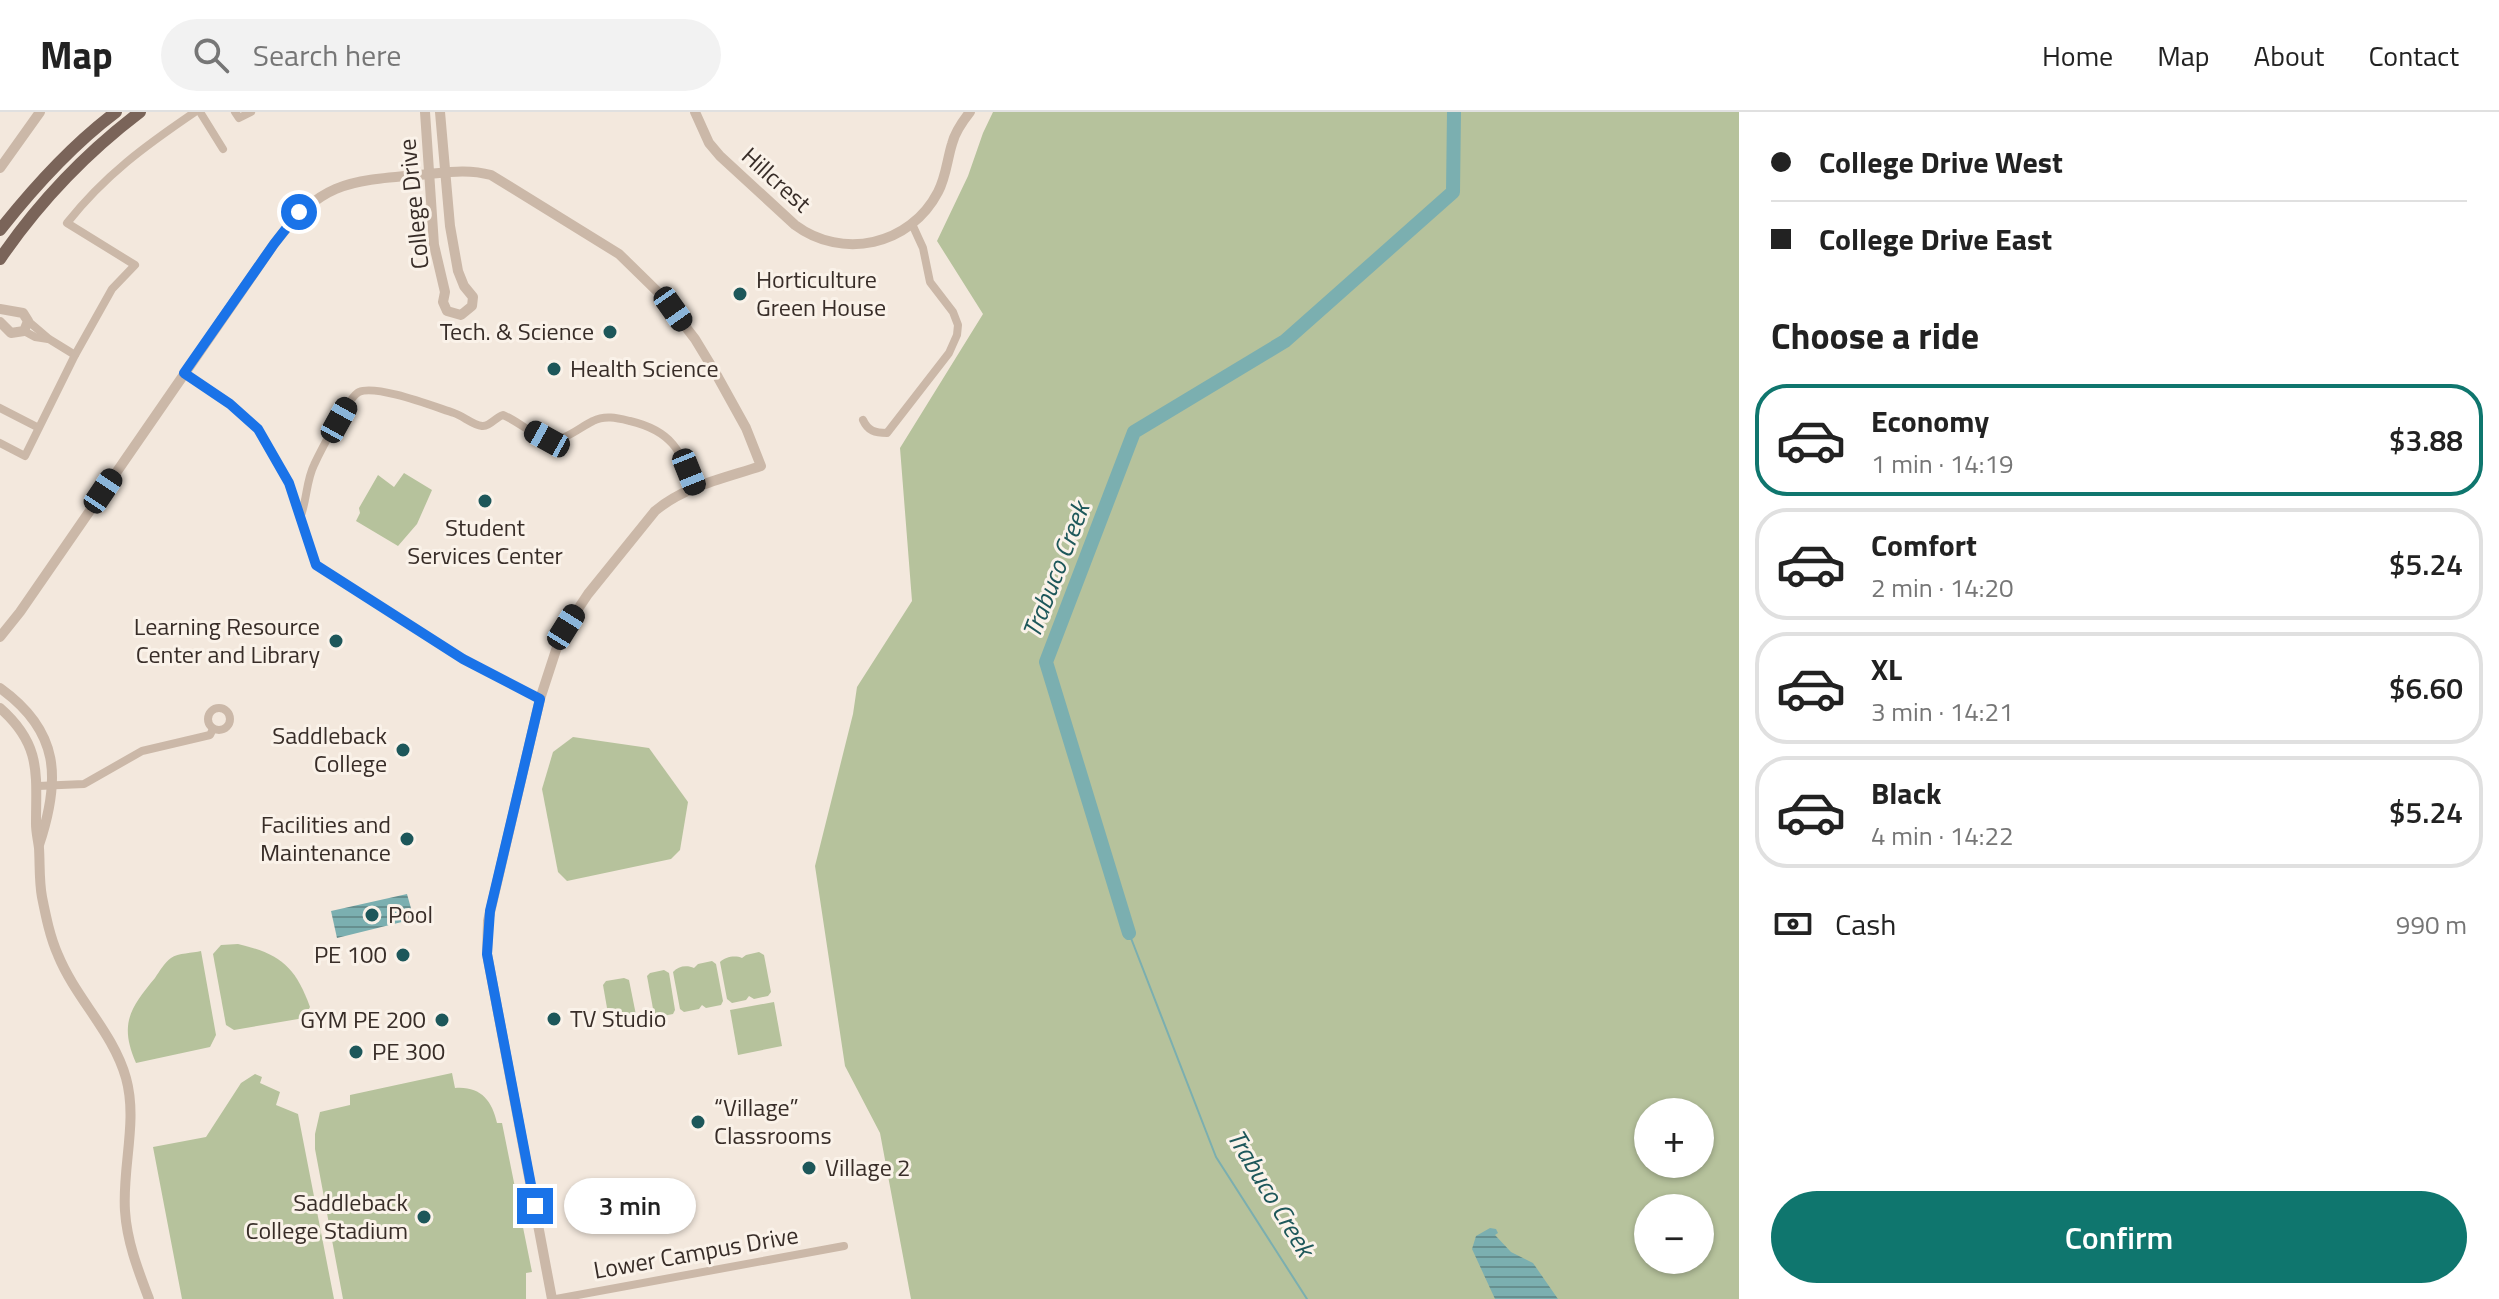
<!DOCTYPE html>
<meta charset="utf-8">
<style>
body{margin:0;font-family:"Titillium Web",sans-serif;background:#f2f2f2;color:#222;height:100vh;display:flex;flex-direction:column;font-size:30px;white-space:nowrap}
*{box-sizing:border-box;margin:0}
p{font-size:26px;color:#767676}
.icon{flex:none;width:44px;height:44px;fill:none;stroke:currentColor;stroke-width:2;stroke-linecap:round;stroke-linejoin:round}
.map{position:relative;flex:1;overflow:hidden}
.drawer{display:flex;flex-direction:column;background:#fff;width:760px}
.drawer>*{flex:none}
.top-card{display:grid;align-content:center;height:176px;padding:0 32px;background:#fff}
.tools{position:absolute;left:1634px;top:986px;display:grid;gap:16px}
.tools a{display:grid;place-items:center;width:80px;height:80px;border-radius:50%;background:#fff;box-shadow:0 2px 6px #0004;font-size:40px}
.end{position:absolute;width:36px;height:36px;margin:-18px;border:10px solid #1a73e8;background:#fff;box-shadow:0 0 0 4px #fff}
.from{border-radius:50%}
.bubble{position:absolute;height:56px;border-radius:28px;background:#fff;box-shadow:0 2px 6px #0004;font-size:26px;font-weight:600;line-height:56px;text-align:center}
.car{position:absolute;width:24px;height:48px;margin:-24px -12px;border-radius:10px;box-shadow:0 0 6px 2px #0007;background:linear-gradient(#222 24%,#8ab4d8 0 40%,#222 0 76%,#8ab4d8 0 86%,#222 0)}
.top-card b{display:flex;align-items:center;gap:28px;height:76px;font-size:30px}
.top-card b+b{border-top:2px solid #e0e0e0}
.top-card i{width:20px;height:20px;background:#222}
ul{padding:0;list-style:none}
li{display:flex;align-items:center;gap:24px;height:112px;margin:0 16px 12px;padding:0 16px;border:4px solid #e0e0e0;border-radius:32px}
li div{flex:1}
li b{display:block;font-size:30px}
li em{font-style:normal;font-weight:600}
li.on{border-color:#0f766e}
li>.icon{width:72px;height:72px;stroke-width:1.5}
h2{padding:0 32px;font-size:36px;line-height:96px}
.pay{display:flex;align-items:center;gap:20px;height:88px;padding:0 32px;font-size:30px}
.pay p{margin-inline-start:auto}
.button{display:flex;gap:16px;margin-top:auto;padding:16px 32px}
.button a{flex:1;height:92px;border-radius:48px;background:#0f766e;color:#fff;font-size:32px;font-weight:600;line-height:92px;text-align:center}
header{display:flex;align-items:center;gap:48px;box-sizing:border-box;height:112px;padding:0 40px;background:#fff;border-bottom:2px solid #e0e0e0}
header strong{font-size:38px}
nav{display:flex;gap:44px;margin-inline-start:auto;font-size:28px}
.search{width:560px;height:72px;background:#f2f2f2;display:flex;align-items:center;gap:20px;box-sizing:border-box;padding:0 28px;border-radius:44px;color:#767676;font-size:30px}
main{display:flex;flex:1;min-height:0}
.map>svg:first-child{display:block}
</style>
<header>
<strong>Map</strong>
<div class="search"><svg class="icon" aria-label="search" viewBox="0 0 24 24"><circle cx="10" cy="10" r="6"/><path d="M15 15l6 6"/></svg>Search here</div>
<nav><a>Home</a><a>Map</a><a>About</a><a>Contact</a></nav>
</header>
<main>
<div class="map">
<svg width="1739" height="1187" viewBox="0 0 1739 1187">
<defs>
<pattern id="water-rules" width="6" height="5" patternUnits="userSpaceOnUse" patternTransform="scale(2)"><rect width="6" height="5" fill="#7bafb0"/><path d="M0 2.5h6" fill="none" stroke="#668f8f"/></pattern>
</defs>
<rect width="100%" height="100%" fill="#f3e8dd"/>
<g fill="#b6c29c" fill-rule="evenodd">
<path d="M993,0H1739V1187H911L880,1021L845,954L815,754L853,602L857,575L912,489L900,336L983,202L937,129L968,64L983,21ZM1648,1000H1700V1052H1648ZM1648,1096H1700V1148H1648Z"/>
<path d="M404,361L432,378L417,412L398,434L356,409L360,401L359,396L378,363L394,375Z"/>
<path d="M573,625L649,636L688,690L680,738L671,747L567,769L558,760L542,677L553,640Z"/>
<path d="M238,832C280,842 295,854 310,895L304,906L234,918L226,913L213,842L221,833Z"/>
<path d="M201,839L216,923L210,935L136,951C119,912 130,896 155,866C159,860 165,850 171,846C178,841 193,841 201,839Z"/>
<path d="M759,840L764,843L771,880L768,884L754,887L749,884L746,888L732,891L727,887L720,850C725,845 735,843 742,846L746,843Z"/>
<path d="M712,849L716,852L723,889L721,893L706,896L702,893L699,897L684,900L680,897L673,860C678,854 687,853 694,856L698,852Z"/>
<path d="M664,858L669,861L675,898L673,902L658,905L654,902L647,864L650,861Z"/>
<path d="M624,866L629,868L637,908L633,913L615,916L610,913L603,873L606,869Z"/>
<path d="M774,890L782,934L738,943L730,898Z"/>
<path d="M452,961L455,976C480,974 492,988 497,1011H502L532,1160L526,1161V1187H343L315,1037V1022L320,1000L350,993V983Z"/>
<path d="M255,962L262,965L260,971L280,980L276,993L298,1002L334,1187H182L153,1035L206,1025L241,971Z"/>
</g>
<g fill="url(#water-rules)">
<path d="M407,782L414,807L337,826L331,799Z"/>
<path d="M1490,1116L1496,1117L1498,1121L1495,1123L1511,1140L1533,1151L1558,1187H1495L1472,1137L1476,1124Z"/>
</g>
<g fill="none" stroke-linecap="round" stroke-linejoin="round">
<path stroke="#7bafb0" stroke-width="2" d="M1129,821L1216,1045L1307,1187"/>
<path stroke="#7bafb0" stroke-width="14" d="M1129,821L1046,550L1134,320L1285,229L1453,80L1454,0"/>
<g stroke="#cbb8a8" stroke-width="8">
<path d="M200,0L223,37"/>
<path d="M235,0L239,6L251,0"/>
<path d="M28,209L49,227L75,243"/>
<path d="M24,219L35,225L48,227"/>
<path d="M184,261L230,292L258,317L289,371L316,453L463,547L540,587"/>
<path d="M0,296L37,315"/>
<path d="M863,308C868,319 875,321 887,321L949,241L957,223L958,213L953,200L930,170L923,136L912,112"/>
<path d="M0,331L25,344L75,243L112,177L135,153L67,111C105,63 145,34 195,0"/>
<path d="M300,406C307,389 306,369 314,353C320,340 349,284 359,280C376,272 435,295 454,301C463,304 473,313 482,314C489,315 496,305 503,303C518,309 532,323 548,327C563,331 580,315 593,309C605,303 617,306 630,309C672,319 680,338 695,376"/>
<circle cx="219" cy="607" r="11"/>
<path d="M38,674L84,672L142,639L210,623L213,617"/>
<path d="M556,1187L844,1134"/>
</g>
<g stroke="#cbb8a8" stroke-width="10">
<path d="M425,0L434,133L445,180L443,190L447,199L461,203L472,194L473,185L464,174L458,159L450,114L440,0"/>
<path d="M695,0L709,31L720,44L795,113C842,148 910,134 938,80C946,65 947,48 952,32C955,20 962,10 970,0"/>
<path d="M0,56L40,0"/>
<path d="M0,197L23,201L28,209L24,219L11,221L0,210"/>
<path d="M0,525L20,500L274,132C321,71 344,69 418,63C443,61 466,56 491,63L619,142L661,183L695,227L715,260L746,316L761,354C725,366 685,374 655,399L588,482L566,515L556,538L540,587L488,809L487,842L552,1187"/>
<path d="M0,576C60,619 61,667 39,733"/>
<path d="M0,596C42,633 36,662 36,712C36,720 38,728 39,736C40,752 39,769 42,785C46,805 50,825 58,843C76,887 113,920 126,966C138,1009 122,1055 125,1099C127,1130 138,1158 149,1187"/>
</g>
<g stroke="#7a6459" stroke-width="12">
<path d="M0,118C34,75 72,33 116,0"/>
<path d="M0,147C39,90 86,41 140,0"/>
</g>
</g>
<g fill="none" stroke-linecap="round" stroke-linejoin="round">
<path stroke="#1a73e8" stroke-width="10" d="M299,100L274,132L184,261L230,292L258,317L289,371L316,453L463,547L540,587L490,799L487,842L535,1094"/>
</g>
<g fill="#1d575a" stroke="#faf2e9" stroke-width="3">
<circle cx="740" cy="182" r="8"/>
<circle cx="610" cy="220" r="8"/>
<circle cx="554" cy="257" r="8"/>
<circle cx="485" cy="389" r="8"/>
<circle cx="336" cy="529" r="8"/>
<circle cx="403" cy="638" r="8"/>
<circle cx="407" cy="727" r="8"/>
<circle cx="372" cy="803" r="8"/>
<circle cx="403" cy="843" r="8"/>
<circle cx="554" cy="907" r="8"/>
<circle cx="442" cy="908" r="8"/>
<circle cx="356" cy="940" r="8"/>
<circle cx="698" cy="1010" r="8"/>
<circle cx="809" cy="1056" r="8"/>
<circle cx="424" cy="1105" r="8"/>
</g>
<g text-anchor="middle" stroke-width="6" stroke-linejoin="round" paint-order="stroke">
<g font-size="24" fill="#382d28" stroke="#faf2e9">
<text transform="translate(776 68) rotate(42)" y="8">Hillcrest</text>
<text transform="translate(414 92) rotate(-96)" y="8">College Drive</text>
<text transform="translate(696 1141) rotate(-10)" y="8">Lower Campus Drive</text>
</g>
<g font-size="24" fill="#382d28" stroke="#faf2e9" text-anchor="start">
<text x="756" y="176">Horticulture<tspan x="756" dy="28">Green House</tspan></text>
<text x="594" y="228" text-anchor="end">Tech. &amp; Science</text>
<text x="570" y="265">Health Science</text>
<text x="485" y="424" text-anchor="middle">Student<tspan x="485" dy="28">Services Center</tspan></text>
<text x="320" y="523" text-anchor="end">Learning Resource<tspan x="320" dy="28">Center and Library</tspan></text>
<text x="387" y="632" text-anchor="end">Saddleback<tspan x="387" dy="28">College</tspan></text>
<text x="391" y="721" text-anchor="end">Facilities and<tspan x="391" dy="28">Maintenance</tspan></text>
<text x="388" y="811">Pool</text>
<text x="387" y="851" text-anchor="end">PE 100</text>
<text x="570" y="915">TV Studio</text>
<text x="426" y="916" text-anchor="end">GYM PE 200</text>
<text x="372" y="948">PE 300</text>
<text x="714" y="1004">“Village”<tspan x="714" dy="28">Classrooms</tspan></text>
<text x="825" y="1064">Village 2</text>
<text x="408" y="1099" text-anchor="end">Saddleback<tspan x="408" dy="28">College Stadium</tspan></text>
</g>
<g font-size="26" font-style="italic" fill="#1d575a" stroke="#faf2e9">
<text transform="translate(1056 458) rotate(-69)" y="9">Trabuco Creek</text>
<text transform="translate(1271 1081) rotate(59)" y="9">Trabuco Creek</text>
</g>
</g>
</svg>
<div class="tools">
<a>+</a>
<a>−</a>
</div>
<i class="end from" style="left:299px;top:100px"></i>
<i class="end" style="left:535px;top:1094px"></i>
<div class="bubble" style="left:564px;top:1066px;width:132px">3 min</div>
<i class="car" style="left:673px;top:197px;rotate:145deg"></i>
<i class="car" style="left:339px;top:308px;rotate:29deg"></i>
<i class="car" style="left:547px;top:327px;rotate:299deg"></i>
<i class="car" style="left:689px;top:360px;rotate:158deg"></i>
<i class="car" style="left:103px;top:379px;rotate:34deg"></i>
<i class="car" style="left:566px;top:515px;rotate:32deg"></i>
</div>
<section class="drawer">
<div class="top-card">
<b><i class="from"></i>College Drive West</b>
<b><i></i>College Drive East</b>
</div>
<h2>Choose a ride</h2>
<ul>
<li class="on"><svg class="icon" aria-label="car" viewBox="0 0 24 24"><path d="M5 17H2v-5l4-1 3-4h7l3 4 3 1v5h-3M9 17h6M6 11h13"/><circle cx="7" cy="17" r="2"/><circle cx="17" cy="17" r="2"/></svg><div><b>Economy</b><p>1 min · 14:19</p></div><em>$3.88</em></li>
<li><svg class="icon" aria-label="car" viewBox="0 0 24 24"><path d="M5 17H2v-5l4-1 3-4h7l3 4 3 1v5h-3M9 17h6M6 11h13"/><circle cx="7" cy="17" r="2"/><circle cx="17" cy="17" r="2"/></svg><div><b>Comfort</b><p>2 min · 14:20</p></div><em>$5.24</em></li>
<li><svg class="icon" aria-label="car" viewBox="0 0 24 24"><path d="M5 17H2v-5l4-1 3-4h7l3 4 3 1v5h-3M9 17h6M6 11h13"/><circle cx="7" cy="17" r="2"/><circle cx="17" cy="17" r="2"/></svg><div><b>XL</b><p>3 min · 14:21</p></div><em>$6.60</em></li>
<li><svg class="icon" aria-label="car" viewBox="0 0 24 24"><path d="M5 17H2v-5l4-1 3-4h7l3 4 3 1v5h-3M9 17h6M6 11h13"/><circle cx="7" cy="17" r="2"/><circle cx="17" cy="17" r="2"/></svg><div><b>Black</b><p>4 min · 14:22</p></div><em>$5.24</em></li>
</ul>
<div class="pay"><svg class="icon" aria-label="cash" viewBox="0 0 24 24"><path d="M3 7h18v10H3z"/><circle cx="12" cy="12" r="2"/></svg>Cash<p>990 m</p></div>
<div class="button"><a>Confirm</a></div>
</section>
</main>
